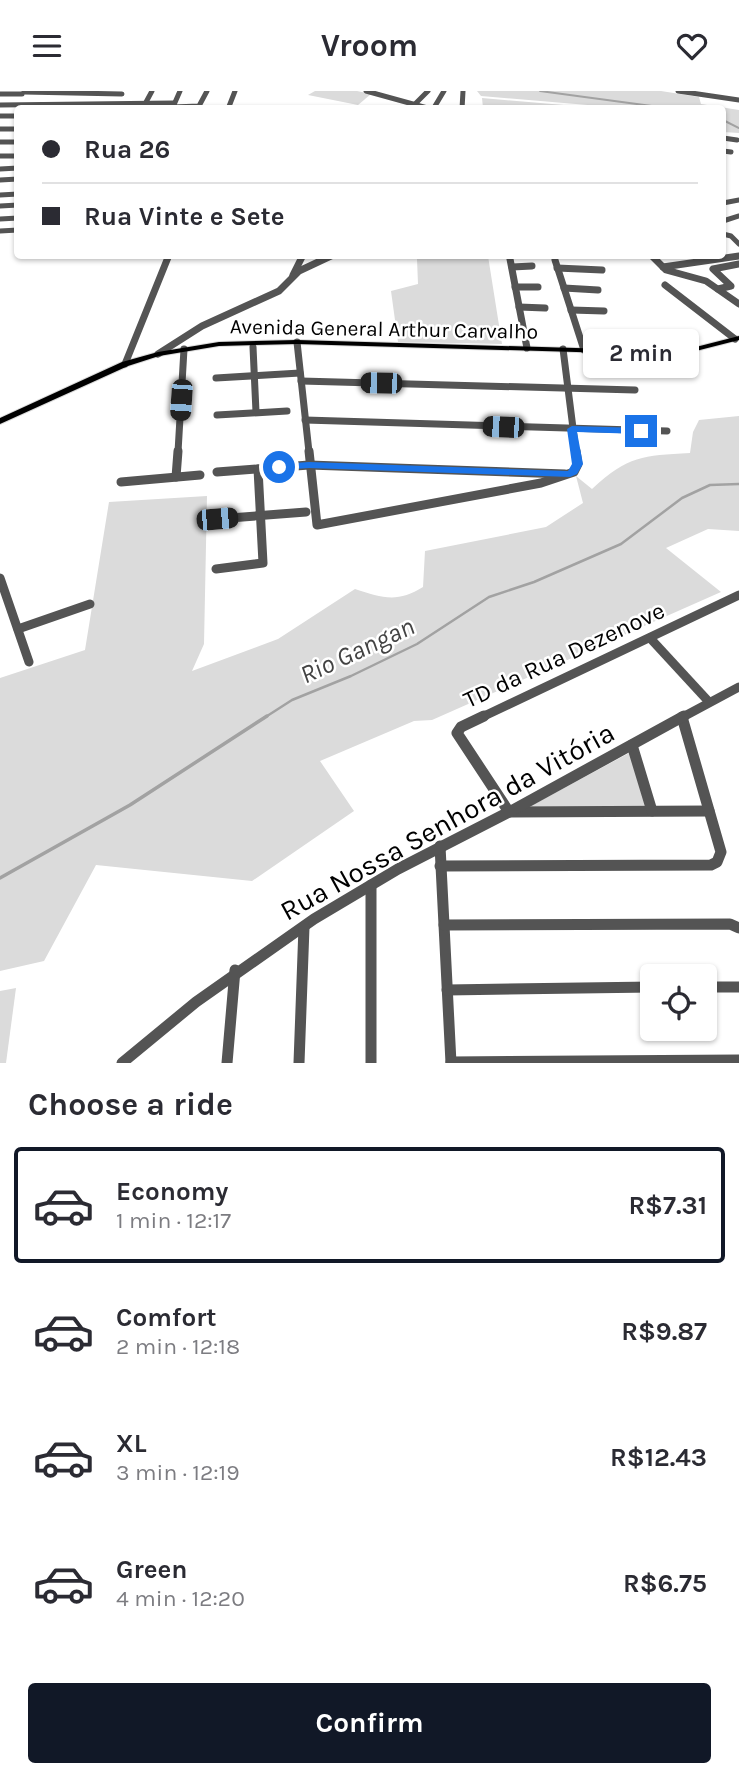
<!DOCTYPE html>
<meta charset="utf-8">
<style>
body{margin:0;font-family:Karla,sans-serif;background:#f7f7f7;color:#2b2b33;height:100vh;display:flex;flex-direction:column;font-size:26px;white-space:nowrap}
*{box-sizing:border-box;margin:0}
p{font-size:23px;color:#7c7c81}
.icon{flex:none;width:38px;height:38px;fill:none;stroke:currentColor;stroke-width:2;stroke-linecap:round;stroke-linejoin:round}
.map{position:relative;height:972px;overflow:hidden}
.sheet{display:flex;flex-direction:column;background:#fff;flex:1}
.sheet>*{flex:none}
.top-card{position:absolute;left:14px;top:14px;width:712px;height:154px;border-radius:7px;box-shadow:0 2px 5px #0004;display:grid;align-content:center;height:154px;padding:0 28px;background:#fff}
.buttons{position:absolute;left:640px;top:873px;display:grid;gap:14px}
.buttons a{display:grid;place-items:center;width:77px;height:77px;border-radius:7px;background:#fff;box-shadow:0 2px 5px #0004;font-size:35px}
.end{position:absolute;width:32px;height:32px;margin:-16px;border:9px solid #1a73e8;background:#fff;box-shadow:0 0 0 4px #fff}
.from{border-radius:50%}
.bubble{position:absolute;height:49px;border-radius:7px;background:#fff;box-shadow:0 2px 5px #0004;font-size:23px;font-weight:700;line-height:49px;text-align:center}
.car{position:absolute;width:21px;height:42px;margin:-21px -10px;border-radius:9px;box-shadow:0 0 5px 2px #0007;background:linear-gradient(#222 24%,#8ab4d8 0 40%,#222 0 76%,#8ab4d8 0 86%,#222 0)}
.top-card b{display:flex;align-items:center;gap:24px;height:66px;font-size:26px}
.top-card b+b{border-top:2px solid #e1e1e2}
.top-card i{width:18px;height:18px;background:#2b2b33}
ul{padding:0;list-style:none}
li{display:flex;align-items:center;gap:21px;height:116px;margin:0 14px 10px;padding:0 14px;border:4px solid transparent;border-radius:7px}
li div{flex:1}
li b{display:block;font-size:26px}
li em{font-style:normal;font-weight:700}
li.current{border-color:#111827}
li>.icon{width:63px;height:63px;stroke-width:1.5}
h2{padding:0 28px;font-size:32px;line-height:84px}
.button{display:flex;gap:14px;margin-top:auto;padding:14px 28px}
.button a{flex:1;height:80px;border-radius:7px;background:#111827;color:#fff;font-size:28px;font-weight:700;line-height:80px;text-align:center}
header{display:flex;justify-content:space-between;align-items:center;height:91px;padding:0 28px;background:#fff;font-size:32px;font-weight:700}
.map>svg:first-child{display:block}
</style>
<header><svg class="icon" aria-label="menu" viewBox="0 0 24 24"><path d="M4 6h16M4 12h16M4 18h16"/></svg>Vroom<svg class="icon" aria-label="heart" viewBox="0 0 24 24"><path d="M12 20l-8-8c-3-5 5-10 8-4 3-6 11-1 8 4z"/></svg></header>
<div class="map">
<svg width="739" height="972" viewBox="0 0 739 972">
<rect width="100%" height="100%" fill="#fff"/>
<g fill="#dbdbdb">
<path d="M315,0H357L371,3L358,14L308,4Z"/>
<path d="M477,0H661L699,6L701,13L739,19V42L723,41V18L623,17L481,5Z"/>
<path d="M482,7L599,17H483Z"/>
<path d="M488,165L502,253L398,251L391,200L418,193L417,168Z"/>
<path d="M739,325V440L708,438L666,457L721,501L432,629L414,630L320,670L354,720L252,790L96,774L44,870L0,880V587L85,559L109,411L207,405L204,553L192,580L278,548L355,498C382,507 398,512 423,496L425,460L546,436L583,412L576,385L592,398C629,364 642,365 690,362L693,341L699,329Z"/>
<path d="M631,661L647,717H527Z"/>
<path d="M16,897L6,972H0V900Z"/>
</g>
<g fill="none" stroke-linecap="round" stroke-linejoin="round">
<g stroke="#a2a2a2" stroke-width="2">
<path d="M540,0L674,18"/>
<path d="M723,29L739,37"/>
</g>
<path stroke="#a2a2a2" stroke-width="2.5" d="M264,627L292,609L351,585L417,553L489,506L534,491L621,453L682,407L710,394L739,393"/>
<path stroke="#a2a2a2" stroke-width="3.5" d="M0,787L130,714L267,625"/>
<defs>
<path id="major" d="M739,245V249L692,261L644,263L297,253L219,255L159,265L128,275L0,333V327L122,271L158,261L219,251L297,249L644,259L692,257Z"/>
</defs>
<use href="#major" stroke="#dbdbdb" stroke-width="2"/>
<g stroke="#545454" stroke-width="5">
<path d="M180,0L173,16L199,15L207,0"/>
<path d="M366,0L431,18"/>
<path d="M678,0L739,9"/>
<path d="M24,1L122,3"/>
<path d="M0,3H22"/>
<path d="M145,13L152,0"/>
<path d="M415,13L428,0"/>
<path d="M0,14L173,12"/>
<path d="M435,15L444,0"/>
<path d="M228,18L235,0"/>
<path d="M462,18L463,0"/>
<path d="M0,25H18"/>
<path d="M0,38H18"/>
<path d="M723,47L737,49"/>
<path d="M0,51H18"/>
<path d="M723,60L731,61"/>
<path d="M0,65H18"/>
<path d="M0,78L18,77"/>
<path d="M0,89L18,88"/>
<path d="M0,104L18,103"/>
<path d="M723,112L739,109"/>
<path d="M0,115L18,114"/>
<path d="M0,128L18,127"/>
<path d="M723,130L739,125"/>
<path d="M0,140L18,139"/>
<path d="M723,143L731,145L739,153"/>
</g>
<g stroke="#545454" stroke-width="7">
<path d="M651,164L666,179L706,190L739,213"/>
<path d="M510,168L527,257"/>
<path d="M555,169L584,259"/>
<path d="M512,176L532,175"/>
<path d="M663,176L739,165"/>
<path d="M557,177L602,179"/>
<path d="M293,184L303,164"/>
<path d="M665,194L735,248"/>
<path d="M515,196H538"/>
<path d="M564,197L598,199"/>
<path d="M718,198L731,195L713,178L739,173"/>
<path d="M519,216L545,217"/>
<path d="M571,219L604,220"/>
<path d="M297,251L309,361"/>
<path d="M253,256L256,321"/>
<path d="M563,258L576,361"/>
<path d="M158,263L202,235L279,200L299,180L333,164"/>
<path d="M125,273L169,164"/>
<path d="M216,287L300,282"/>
<path d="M301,290L635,299"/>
<path d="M217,324L287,320"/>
<path d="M305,329L667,340"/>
<path d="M178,361L184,258"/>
</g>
<g stroke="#545454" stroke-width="9">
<path d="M309,360L317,434L541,392L574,381L578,373L576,360"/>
<path d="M217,381L309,374L565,383"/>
<path d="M176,386L178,360"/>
<path d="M121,391L200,384"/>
<path d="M217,428L306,421"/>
<path d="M216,478L263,472L258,378"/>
<path d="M0,487L29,571"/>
<path d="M18,538L90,513"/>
<path d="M650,547L709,611"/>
<path d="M480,627L739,504"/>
<path d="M681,627L739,596"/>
</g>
<g stroke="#545454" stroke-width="11">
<path d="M484,625L461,636L457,642L509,721L709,720"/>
<path d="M632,654L652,720"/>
<path d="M440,755L451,972"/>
<path d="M440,775L711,774L717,771L721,761L682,626"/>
<path d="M371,794V972"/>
<path d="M444,834L730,833L739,837"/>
<path d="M705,896H739"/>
<path d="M447,899L653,896"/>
<path d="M451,971L739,969"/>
<path d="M122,972L196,911L314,828L398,778L511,720L684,625"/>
<path d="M227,972L235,879"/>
<path d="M299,972L304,836"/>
</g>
<use href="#major" fill="#000" fill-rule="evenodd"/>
</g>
<path fill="#1a73e8" d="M572,335L641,337L646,340L641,343L577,341L583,373L577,383L570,386L309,377L279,379L274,376L279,373L309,371L568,380L572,373L567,338Z"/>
<g text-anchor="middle" stroke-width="5" stroke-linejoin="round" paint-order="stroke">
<g font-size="21" fill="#000" stroke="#fff">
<text transform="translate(384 238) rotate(1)" y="7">Avenida General Arthur Carvalho</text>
</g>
<g font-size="24" fill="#000" stroke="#fff">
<text transform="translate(564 564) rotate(-25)" y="8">TD da Rua Dezenove</text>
</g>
<g font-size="26" font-style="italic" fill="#434343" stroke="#fff">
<text transform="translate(357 559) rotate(-25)" y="9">Rio Gangan</text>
</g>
<g font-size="28" fill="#000" stroke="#fff">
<text transform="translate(447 730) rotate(-29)" y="10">Rua Nossa Senhora da Vitória</text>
</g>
</g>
</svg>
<div class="buttons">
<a><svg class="icon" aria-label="locate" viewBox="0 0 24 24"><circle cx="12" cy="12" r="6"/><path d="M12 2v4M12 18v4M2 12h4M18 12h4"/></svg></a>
</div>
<i class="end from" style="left:279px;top:376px"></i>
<i class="end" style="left:641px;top:340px"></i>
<div class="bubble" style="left:583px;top:238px;width:116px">2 min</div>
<i class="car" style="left:381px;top:292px;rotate:271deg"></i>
<i class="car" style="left:181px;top:309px;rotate:184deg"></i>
<i class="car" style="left:503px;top:336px;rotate:272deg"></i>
<i class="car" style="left:217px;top:428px;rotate:85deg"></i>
<div class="top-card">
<b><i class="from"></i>Rua 26</b>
<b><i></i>Rua Vinte e Sete</b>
</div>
</div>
<section class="sheet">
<h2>Choose a ride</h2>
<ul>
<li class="current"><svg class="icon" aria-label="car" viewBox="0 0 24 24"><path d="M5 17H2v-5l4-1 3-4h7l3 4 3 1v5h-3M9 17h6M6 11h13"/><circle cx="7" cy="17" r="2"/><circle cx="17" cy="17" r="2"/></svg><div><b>Economy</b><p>1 min · 12:17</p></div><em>R$7.31</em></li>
<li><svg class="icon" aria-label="car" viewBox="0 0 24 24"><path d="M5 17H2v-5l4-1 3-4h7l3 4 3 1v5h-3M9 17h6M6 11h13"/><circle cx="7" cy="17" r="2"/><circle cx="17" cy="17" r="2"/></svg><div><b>Comfort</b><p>2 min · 12:18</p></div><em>R$9.87</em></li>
<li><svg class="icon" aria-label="car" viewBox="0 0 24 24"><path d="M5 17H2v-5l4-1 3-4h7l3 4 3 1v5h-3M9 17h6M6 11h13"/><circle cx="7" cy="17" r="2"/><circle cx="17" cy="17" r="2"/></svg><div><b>XL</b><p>3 min · 12:19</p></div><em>R$12.43</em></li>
<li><svg class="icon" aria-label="car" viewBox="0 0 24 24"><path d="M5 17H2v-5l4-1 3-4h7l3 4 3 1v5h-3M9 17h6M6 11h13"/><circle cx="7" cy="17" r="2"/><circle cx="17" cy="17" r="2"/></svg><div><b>Green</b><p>4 min · 12:20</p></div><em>R$6.75</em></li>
</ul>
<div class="button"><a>Confirm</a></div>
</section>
